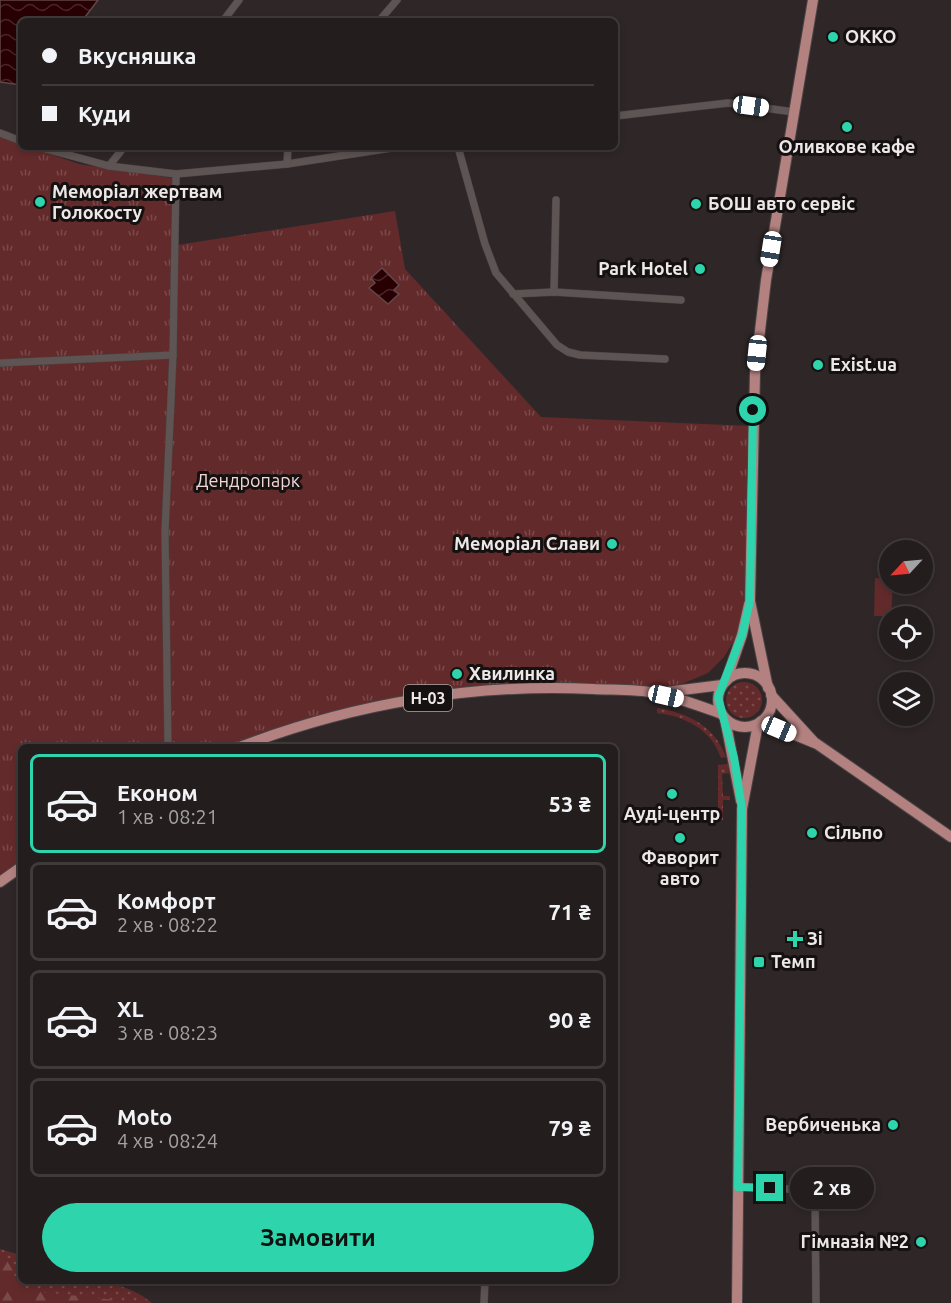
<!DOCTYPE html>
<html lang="uk">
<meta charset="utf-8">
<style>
body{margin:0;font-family:Ubuntu,sans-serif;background:#2f2a2a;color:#f1f3f6;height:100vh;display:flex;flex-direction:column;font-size:22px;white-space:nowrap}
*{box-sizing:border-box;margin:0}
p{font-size:20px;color:#a3a2a4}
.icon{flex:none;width:33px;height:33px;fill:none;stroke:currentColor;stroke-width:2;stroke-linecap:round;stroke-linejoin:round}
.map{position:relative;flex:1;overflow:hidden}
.panel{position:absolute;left:18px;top:744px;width:600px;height:540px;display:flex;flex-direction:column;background:#231d1d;border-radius:9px;box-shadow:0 3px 9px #0003,0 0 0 2px #403b3b}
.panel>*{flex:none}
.banner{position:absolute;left:18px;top:18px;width:600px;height:132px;border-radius:9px;box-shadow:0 3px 9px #0003,0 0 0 2px #403b3b;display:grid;align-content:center;height:132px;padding:0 24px;background:#231d1d}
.needle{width:39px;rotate:244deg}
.controls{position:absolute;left:879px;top:540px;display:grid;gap:12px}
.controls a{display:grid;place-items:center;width:54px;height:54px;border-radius:50%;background:#231d1d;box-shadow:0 3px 9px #0003,0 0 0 2px #403b3b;font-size:30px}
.end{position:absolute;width:27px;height:27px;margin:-14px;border:8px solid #2ed4ab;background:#111;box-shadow:0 0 0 3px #111}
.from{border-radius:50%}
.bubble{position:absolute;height:42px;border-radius:21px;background:#231d1d;box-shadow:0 3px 9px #0003,0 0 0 2px #403b3b;font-size:20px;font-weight:700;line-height:42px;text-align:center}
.car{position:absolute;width:18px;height:36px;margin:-18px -9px;border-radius:8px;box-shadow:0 0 4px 2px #0007;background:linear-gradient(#fff 24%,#345 0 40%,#fff 0 76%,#345 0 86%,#fff 0)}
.banner b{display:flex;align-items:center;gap:21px;height:57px;font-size:22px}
.banner b+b{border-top:2px solid #403b3b}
.banner i{width:15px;height:15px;background:#f1f3f6}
ul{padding:10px 0 0;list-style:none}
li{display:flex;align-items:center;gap:18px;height:99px;margin:0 12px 9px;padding:0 12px;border:3px solid #403b3b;border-radius:9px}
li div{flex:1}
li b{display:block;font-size:22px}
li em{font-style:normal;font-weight:700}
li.selected{border-color:#2ed4ab}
li>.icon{width:54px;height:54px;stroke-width:1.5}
.primary-button{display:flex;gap:12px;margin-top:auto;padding:12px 24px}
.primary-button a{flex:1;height:69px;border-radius:36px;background:#2ed4ab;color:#111;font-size:24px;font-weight:700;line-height:69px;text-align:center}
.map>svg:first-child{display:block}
</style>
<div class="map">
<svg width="951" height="1303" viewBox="0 0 951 1303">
<defs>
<pattern id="grass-dots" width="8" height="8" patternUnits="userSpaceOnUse" patternTransform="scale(1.5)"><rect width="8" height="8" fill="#632a2b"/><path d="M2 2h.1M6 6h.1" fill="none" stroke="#7a494a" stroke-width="1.8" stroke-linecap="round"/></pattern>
<pattern id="forest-firs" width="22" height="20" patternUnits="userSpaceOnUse" patternTransform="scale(1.5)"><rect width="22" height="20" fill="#632a2b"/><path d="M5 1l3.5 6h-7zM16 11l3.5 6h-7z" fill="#7a494a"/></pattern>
<pattern id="park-tufts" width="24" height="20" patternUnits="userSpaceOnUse" patternTransform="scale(1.5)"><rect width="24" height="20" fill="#632a2b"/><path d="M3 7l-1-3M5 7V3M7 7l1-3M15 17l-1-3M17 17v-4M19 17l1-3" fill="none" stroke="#7a494a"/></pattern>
<pattern id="water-waves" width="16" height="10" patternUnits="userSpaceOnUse" patternTransform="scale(1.5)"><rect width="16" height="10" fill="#280003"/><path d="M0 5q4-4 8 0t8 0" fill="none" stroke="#482528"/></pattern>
</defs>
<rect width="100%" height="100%" fill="#2f2727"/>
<g fill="url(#grass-dots)">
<circle cx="744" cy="700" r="18"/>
<path d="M657,708C688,713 715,726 726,757L721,758C712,730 685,716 657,713Z"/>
<path d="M728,764L729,773L722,774L723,796H730V800H723V820H718V765Z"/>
<path d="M0,1249L21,1255V1281C65,1281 116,1273 152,1303H0Z"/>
</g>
<path fill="url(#forest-firs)" d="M3,1256L10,1259L18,1288L23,1290L143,1303H0V1257Z"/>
<path fill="url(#park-tufts)" d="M0,137L21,144V147H30L79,164L172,178L171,246L395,211L405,269L541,417L749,426L746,600L738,634L724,657L708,673L677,686L654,689L566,684L385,701L314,717L229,747H21V862L0,877Z"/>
<path fill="#632a2b" d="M875,578L889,579L890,584H893L891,616H874Z"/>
<g fill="url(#water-waves)" stroke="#634647" stroke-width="1.5">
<path d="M0,0H98L82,21H21V85L0,82Z"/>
<path d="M382,268L399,285L394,290L399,294L388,304L369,288L375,283L371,278Z"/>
</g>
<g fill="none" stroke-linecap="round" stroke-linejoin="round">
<defs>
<g id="street">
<path d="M223,21L239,0"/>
<path d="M379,21L397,0"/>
<path d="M615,116L728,103L794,112"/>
<path d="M0,133L21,141"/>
<path d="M39,147L109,166L176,174L287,164L398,147"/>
<path d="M458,147L485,244L496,273L557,345L568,352L580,355L665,359"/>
<path d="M287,164L288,147"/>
<path d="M109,166L124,147"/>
<path d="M554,292L556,200"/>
<path d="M513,294L554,292L681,300"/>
<path d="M0,363L173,355"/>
<path d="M168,747L165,531L173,355L176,174"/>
<path d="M738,1187L815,1190L816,1303"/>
<path d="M484,1303L485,1281"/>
</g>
<g id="primary">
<circle cx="745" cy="700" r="27"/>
<path d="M726,681L742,635L749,604"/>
<path d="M768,688L750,601L755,373L766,280L813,0"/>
<path d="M666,692L722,685"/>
<path d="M771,695L814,742"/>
<path d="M725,719L741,801"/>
<path d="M761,721L817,744L951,837"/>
<path d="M240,747C351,704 473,683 593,689C614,690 636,689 656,693C679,698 700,706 722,714"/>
<path d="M0,882L21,867"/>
<path d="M737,1303L742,809L758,724"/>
</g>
</defs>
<use href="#street" stroke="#4a4444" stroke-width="8"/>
<use href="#primary" stroke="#4a4444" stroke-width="12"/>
<use href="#street" stroke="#5d5453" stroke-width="7"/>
<use href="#primary" stroke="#b38180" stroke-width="10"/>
</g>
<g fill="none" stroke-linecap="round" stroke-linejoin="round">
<path stroke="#2ed4ab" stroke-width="8" d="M753,410L750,601L742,635L718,697L734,758L742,809L738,1187L770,1188"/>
</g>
<g fill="#2ed4ab" stroke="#151111" stroke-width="2">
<circle cx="833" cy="37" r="6"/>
<circle cx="847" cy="127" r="6"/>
<circle cx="40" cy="202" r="6"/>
<circle cx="696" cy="204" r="6"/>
<circle cx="700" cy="269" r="6"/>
<circle cx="818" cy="365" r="6"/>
<circle cx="612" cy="544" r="6"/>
<circle cx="457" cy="674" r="6"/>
<circle cx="672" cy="794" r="6"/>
<circle cx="812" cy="833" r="6"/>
<circle cx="680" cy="838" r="6"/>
<path d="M792 930h6v6h6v6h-6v6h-6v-6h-6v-6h6z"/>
<rect x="753" y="956" width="12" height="12" rx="3"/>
<circle cx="893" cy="1125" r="6"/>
<circle cx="921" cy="1242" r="6"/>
</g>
<g text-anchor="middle" stroke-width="6" stroke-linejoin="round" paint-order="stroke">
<rect fill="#151111" stroke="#aca8a7" stroke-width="1.5" x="404" y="685" width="48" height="26" rx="4.5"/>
<g font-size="16" font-weight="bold" fill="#ede8e7">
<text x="428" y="704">Н-03</text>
</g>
<g font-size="18" font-weight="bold" fill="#ede8e7" stroke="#151111" text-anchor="start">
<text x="845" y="43">ОККО</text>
<text x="847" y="153" text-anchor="middle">Оливкове кафе</text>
<text x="52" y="198">Меморіал жертвам<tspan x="52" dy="21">Голокосту</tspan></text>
<text x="708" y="210">БОШ авто сервіс</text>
<text x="688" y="275" text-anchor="end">Park Hotel</text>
<text x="830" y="371">Exist.ua</text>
<text x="600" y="550" text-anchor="end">Меморіал Слави</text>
<text x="469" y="680">Хвилинка</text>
<text x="672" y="820" text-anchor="middle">Ауді-центр</text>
<text x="824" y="839">Сільпо</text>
<text x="680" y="864" text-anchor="middle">Фаворит<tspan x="680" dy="21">авто</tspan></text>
<text x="807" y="945">Зі</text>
<text x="771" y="968">Темп</text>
<text x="881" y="1131" text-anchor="end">Вербиченька</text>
<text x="909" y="1248" text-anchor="end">Гімназія №2</text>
</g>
<g font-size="18" fill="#f1d6d5" stroke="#151111">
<text x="248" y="487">Дендропарк</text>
</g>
</g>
</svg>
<div class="controls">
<a><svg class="needle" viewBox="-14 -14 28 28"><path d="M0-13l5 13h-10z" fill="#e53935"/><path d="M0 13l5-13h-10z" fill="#a3a2a4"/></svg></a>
<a><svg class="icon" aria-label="locate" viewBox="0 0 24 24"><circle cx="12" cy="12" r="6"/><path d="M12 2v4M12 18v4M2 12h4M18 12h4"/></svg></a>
<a><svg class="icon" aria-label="layers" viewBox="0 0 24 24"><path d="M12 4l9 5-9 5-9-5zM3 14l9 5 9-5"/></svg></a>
</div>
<i class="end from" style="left:753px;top:410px"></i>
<i class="end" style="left:770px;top:1188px"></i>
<div class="bubble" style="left:790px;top:1167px;width:84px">2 хв</div>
<i class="car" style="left:751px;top:106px;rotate:98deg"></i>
<i class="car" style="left:771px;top:249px;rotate:189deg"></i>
<i class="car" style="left:757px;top:353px;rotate:186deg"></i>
<i class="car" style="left:666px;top:696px;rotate:103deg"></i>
<i class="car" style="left:779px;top:729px;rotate:113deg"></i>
<div class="banner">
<b><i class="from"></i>Вкусняшка</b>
<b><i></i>Куди</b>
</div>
<section class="panel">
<ul>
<li class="selected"><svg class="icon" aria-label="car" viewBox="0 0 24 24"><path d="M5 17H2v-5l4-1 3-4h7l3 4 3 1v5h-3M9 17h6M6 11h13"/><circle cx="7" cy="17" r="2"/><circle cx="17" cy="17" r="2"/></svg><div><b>Економ</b><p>1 хв · 08:21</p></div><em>53 ₴</em></li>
<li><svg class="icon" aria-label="car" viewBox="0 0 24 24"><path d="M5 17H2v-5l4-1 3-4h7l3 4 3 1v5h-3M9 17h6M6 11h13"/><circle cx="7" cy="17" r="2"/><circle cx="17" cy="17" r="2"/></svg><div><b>Комфорт</b><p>2 хв · 08:22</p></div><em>71 ₴</em></li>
<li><svg class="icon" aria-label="car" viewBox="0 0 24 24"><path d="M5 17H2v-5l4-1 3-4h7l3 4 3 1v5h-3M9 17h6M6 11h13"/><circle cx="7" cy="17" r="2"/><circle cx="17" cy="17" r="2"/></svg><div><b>XL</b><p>3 хв · 08:23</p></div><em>90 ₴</em></li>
<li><svg class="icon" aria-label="car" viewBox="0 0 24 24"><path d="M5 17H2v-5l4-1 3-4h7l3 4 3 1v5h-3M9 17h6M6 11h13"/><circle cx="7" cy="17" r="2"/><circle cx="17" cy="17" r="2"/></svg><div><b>Moto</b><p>4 хв · 08:24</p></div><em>79 ₴</em></li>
</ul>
<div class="primary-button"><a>Замовити</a></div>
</section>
</div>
